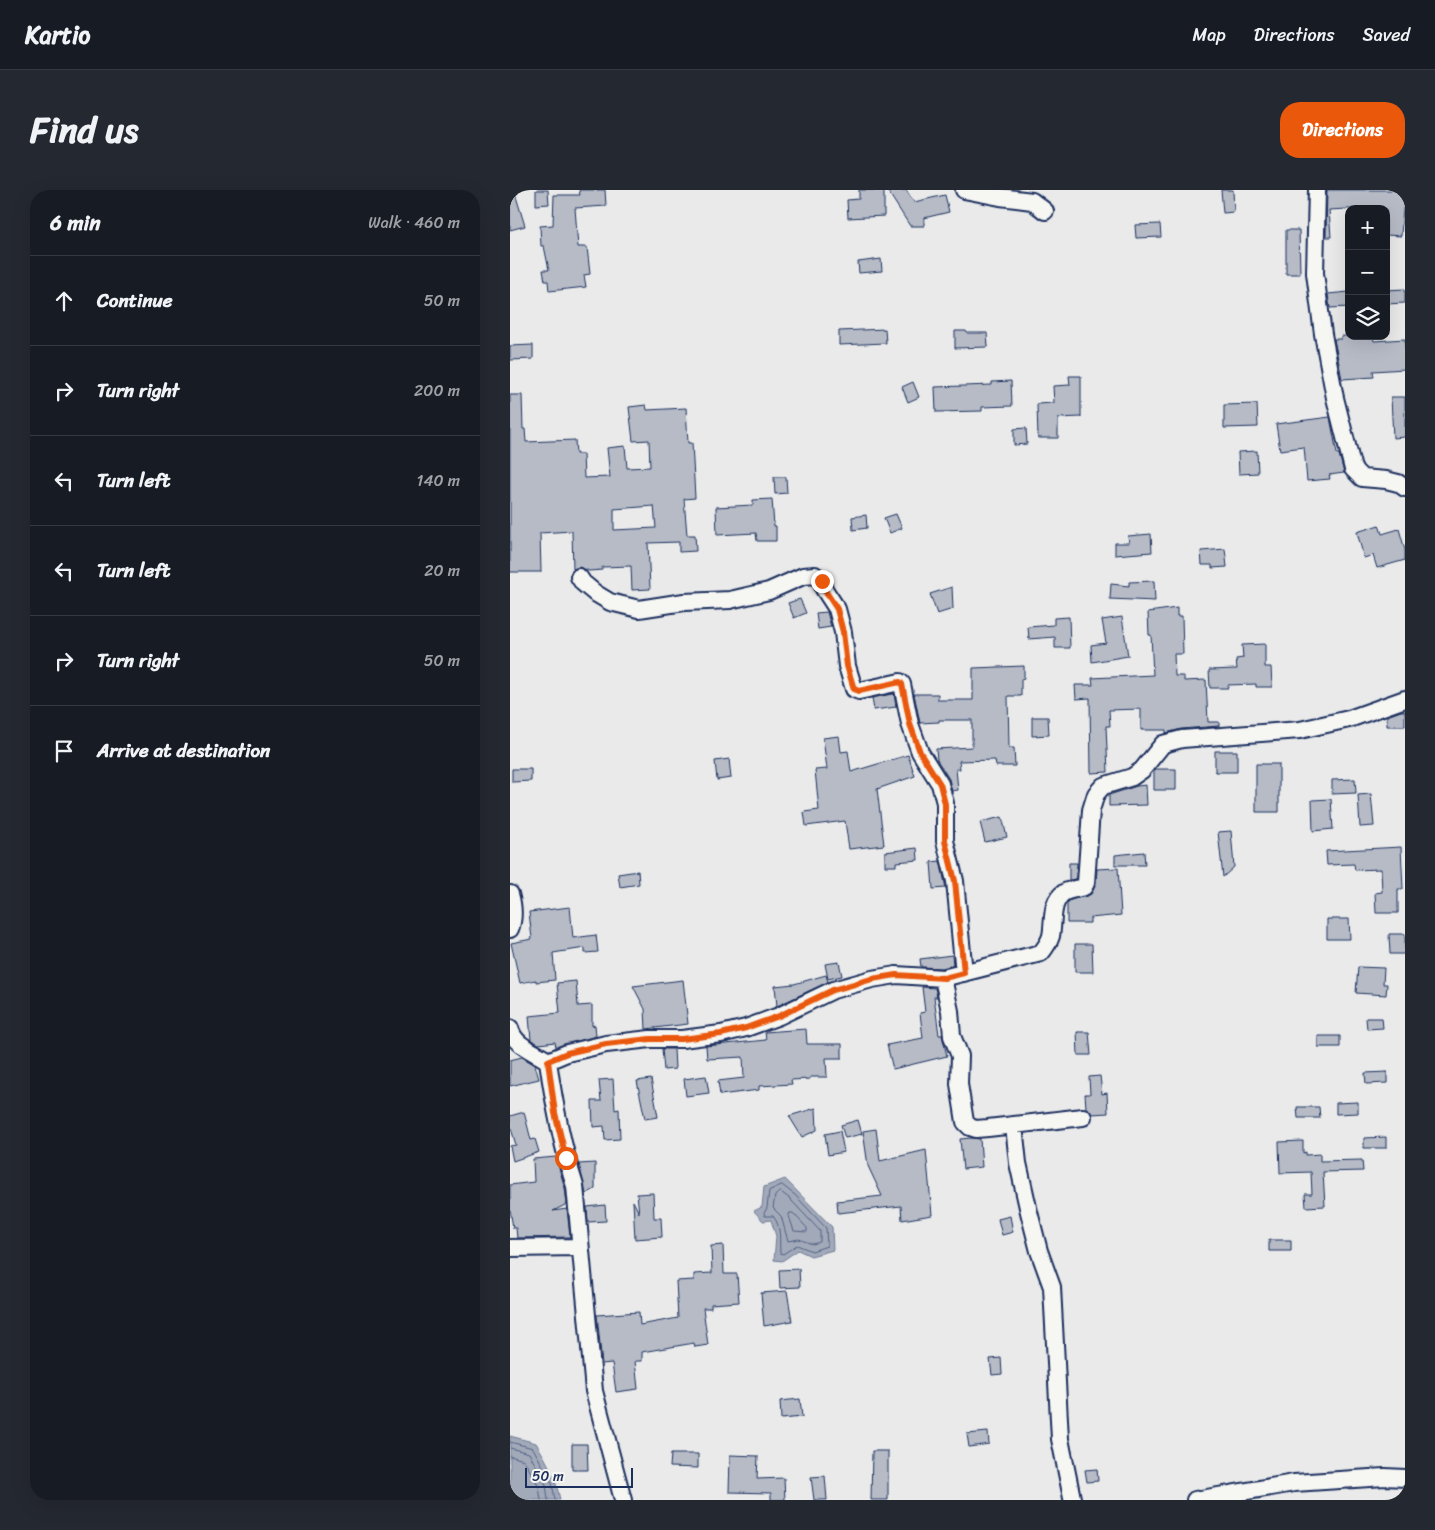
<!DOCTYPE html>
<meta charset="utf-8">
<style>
body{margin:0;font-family:Sriracha,sans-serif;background:#242831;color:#f1f3f6}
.controls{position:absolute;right:15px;top:15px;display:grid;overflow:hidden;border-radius:10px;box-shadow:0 5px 20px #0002}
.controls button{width:45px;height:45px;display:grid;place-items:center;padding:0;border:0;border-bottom:1px solid #363941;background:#171b24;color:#f1f3f6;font:25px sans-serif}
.scale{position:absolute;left:15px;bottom:12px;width:108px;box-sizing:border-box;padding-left:5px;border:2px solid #1b2f5e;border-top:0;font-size:14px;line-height:18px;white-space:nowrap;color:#1b2f5e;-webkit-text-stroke:4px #f6f6f2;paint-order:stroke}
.stop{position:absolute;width:15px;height:15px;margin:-11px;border:4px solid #ea580c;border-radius:50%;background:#fff}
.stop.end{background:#ea580c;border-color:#fff;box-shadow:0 1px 5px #0008}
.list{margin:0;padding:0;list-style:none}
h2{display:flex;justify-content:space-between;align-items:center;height:65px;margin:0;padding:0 20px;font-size:21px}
h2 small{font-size:16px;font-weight:400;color:#9ea1a6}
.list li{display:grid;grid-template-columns:32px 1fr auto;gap:15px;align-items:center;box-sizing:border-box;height:90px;padding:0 20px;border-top:1px solid #363941}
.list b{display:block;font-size:19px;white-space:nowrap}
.list em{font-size:16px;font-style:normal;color:#9ea1a6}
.icon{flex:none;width:28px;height:28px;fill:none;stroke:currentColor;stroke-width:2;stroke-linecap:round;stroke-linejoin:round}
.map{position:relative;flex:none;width:895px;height:1310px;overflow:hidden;border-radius:20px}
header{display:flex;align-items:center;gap:30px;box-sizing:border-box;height:70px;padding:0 25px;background:#171b24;border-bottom:1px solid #363941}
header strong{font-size:24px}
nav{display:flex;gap:28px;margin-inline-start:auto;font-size:18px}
.intro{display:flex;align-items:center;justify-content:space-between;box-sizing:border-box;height:120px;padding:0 30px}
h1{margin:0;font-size:35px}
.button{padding:12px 22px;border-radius:20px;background:#ea580c;color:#fff;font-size:18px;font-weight:700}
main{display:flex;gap:30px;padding:0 30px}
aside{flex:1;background:#171b24;border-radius:20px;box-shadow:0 5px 20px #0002}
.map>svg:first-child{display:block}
.water{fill:#a2aaba;stroke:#6c7995}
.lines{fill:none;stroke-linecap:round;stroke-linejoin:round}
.shore{stroke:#516083;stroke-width:1}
.building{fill:#b6bbc6;stroke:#1b2f5e;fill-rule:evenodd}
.minor-casing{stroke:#1b2f5e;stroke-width:20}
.minor{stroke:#f6f6f2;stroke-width:16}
.route{stroke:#ea580c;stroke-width:6}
</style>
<header>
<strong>Kartio</strong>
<nav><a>Map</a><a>Directions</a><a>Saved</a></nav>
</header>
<div class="intro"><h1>Find us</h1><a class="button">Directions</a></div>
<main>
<aside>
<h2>6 min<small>Walk · 460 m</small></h2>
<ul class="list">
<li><svg class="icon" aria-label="ahead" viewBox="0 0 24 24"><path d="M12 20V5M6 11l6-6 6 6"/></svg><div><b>Continue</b></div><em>50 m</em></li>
<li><svg class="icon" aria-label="right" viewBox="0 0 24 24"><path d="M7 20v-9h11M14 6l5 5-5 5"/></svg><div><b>Turn right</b></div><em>200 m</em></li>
<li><svg class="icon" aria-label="left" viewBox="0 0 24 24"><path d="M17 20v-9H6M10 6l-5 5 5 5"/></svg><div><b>Turn left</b></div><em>140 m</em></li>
<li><svg class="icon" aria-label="left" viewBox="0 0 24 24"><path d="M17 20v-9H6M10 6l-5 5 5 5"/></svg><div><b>Turn left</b></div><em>20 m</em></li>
<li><svg class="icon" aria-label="right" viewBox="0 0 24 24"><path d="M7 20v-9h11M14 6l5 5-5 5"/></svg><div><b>Turn right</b></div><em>50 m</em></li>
<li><svg class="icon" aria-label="arrive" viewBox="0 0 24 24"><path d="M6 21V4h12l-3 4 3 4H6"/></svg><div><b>Arrive at destination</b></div></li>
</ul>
</aside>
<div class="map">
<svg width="895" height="1310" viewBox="0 0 895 1310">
<rect width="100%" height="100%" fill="#e9eae9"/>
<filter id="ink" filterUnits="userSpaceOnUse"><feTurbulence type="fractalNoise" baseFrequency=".02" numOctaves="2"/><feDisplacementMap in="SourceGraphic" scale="10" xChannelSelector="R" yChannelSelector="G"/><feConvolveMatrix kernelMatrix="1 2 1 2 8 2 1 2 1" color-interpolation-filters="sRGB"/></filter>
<g filter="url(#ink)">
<path class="water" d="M 275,989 L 322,1037 L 323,1060 L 301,1066 L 288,1060 L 272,1071 L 264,1070 L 266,1046 L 261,1030 L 253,1031 L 244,1021 L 252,1017 L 254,997 Z
M 0,1246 L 26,1253 C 37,1271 46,1288 50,1310 L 0,1310 Z"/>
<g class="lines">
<path class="shore" d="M 272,995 L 285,1005 L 316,1038 L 317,1056 L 302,1061 L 287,1055 L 273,1064 L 270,1063 C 269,1050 272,1037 263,1026 L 255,1026 L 254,1023 L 257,1018 L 259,1001 Z
M 271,1002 L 280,1009 L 310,1041 L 310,1052 L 302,1054 L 289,1049 L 278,1051 L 271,1026 L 263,1018 L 265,1006 Z
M 280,1023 L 283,1023 L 297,1038 L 297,1042 L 284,1041 L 279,1026 Z
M 0,1252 L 23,1258 L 42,1293 L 45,1310
M 0,1258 L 19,1263 L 36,1295 L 38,1310
M 0,1266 L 14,1270 L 29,1297 L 31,1310"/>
</g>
<path class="building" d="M 0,0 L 4,0 L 15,36 L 0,40 Z
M 26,0 L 38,0 L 39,14 L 26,15 Z
M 69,0 L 95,0 L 96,16 L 65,18 L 68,57 L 77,57 L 80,84 L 74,85 L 76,97 L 39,101 L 38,91 L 35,91 L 33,80 L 39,80 L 34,56 L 31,56 L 30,36 L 43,35 L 44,5 L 70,5 Z
M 349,0 L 374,0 L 374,26 L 338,28 L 337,10 L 349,9 Z
M 377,0 L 396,0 L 404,12 L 435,5 L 439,22 L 414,28 L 414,36 L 400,36 Z
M 711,0 L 723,0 L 724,22 L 713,23 Z
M 817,0 L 895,0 L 895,18 L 893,18 L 891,46 L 876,45 L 876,19 L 837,19 L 819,20 L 821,47 L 816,47 Z
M 650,34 L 651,47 L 626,48 L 625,35 Z
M 776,40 L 789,40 L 790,84 L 776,84 Z
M 371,69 L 372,81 L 349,83 L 348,72 Z
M 895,99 L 895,113 L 876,114 L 876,100 Z
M 839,102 L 839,117 L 820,118 L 818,104 Z
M 375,139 L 376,153 L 329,155 L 329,141 Z
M 445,141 L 456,141 L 457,143 L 477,143 L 478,157 L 445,158 Z
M 831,146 L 863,147 L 864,151 L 895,149 L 895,179 L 863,181 L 864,187 L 832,189 L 824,149 L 831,149 Z
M 23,155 L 23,169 L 0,170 L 0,156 Z
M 559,186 L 571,186 L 571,227 L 548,228 L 548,248 L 528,248 L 527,214 L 544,213 L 543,196 L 560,195 Z
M 501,191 L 502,216 L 472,217 L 472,221 L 426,222 L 425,197 L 482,195 L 482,192 Z
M 403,192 L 409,207 L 398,212 L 392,197 Z
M 0,205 L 12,205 L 13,239 L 15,239 L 16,252 L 65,250 L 66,264 L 73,264 L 74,288 L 100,287 L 97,258 L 115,256 L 117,278 L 140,277 L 139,250 L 123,251 L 119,217 L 136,215 L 137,220 L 176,218 L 178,253 L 182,253 L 185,308 L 174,309 L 177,345 L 185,345 L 186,361 L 169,362 L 169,352 L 138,353 L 140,399 L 122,400 L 121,376 L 92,377 L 92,380 L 79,381 L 69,377 L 63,379 L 62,341 L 30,343 L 31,382 L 0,382 ZM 144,316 L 146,338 L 104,340 L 104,319 Z
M 881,207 L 895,207 L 895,247 L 883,248 Z
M 747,214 L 748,237 L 714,238 L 714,215 Z
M 820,227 L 827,264 L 829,264 L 834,283 L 819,285 L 820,289 L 797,291 L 794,257 L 770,260 L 766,234 Z
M 516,238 L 517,254 L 504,255 L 504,239 Z
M 747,261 L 748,283 L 729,284 L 728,262 Z
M 264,287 L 276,287 L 277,303 L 265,304 Z
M 262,309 L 264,336 L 266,336 L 266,351 L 247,351 L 246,343 L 207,345 L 206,317 L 243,315 L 243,310 Z
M 386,324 L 392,338 L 380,343 L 374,328 Z
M 356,325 L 357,338 L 343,340 L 342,327 Z
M 869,335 L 872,344 L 889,339 L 895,360 L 895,370 L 867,378 L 863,365 L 854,368 L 847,342 Z
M 641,344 L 642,362 L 605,365 L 605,353 L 619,353 L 618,346 Z
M 715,359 L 717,377 L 702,378 L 702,375 L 692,375 L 691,361 Z
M 644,391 L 645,411 L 600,409 L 601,394 L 619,396 L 619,392 Z
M 442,397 L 443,419 L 427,424 L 420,404 Z
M 290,409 L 296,423 L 284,428 L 278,413 Z
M 667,418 L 667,426 L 672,426 L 673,464 L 664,464 L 665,486 L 674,486 L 674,491 L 696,490 L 698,532 L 709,532 L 709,536 L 671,539 L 656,543 L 656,540 L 631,540 L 631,519 L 599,520 L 600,536 L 596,536 L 598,582 L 581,583 L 580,508 L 566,509 L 565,495 L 583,495 L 582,488 L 643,485 L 641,445 L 639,445 L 638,422 Z
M 317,422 L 321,437 L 308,439 L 306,423 Z
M 559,427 L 560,458 L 545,458 L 545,447 L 519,449 L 518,437 L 544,435 L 544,428 Z
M 612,427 L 618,466 L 582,472 L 581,455 L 596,453 L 592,430 Z
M 755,454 L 755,477 L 761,477 L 762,497 L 746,497 L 746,494 L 718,495 L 718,498 L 700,498 L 699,480 L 727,479 L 726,469 L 733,468 L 732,455 Z
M 514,476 L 514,488 L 511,489 L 511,506 L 498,506 L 499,558 L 504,558 L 505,576 L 486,576 L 485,570 L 449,571 L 450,579 L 446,579 L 448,600 L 442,601 L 439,589 L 427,570 L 426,559 L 462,557 L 462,530 L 429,530 L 429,532 L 410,533 L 404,504 L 428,504 L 428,510 L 463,510 L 463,478 Z
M 382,504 L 384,504 L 386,517 L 364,520 L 362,508 Z
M 891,521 L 895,521 L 895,536 L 877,536 L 877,526 Z
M 522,527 L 538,527 L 539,545 L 522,546 Z
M 329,546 L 331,562 L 338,561 L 341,582 L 398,565 L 405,586 L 367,599 L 374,655 L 339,659 L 335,631 L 296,636 L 294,622 L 309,620 L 305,580 L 317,579 L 313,548 Z
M 705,561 L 727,561 L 727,582 L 705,582 Z
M 219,569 L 221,588 L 207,590 L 205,571 Z
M 746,574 L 769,574 L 769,622 L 746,622 Z
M 2,579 L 21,579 L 21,591 L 2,592 Z
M 646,579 L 666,579 L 666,600 L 644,600 L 644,581 Z
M 845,589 L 846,603 L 822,604 L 822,590 Z
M 636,595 L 637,615 L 599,616 L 599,605 L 627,596 Z
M 861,604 L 864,636 L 850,637 L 848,605 Z
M 821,609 L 823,639 L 803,641 L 802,610 Z
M 492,627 L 497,647 L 475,652 L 470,632 Z
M 721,641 L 724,677 L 713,687 L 708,642 Z
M 891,657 L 893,699 L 888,699 L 888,723 L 866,723 L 865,703 L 872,702 L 871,679 L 845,680 L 844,674 L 817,675 L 816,661 Z
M 407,658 L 408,670 L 386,672 L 386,676 L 375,676 L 375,662 Z
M 634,662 L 635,675 L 605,675 L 605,665 Z
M 430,671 L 436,698 L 423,699 L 421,672 Z
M 559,673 L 567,673 L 566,689 L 559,690 Z
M 608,678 L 611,725 L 580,728 L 580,733 L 557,733 L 557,713 L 561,710 L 581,704 L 586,694 L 587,679 Z
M 128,681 L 129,694 L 110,697 L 108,684 Z
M 60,717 L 63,748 L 86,745 L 88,762 L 75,763 L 75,758 L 43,763 L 45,790 L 26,792 L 26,790 L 10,793 L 1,753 L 22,749 L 19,722 Z
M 817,729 L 839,729 L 840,749 L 817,749 Z
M 879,744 L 895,744 L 895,764 L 880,764 Z
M 565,754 L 582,754 L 583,782 L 565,782 Z
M 442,765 L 443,775 L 432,778 L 411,777 L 410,769 Z
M 329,772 L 332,786 L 318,789 L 315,774 Z
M 848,777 L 874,778 L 873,794 L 877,794 L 876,805 L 846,803 Z
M 316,785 L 318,792 L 267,816 L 265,796 L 284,794 Z
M 173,790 L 178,834 L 136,839 L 135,819 L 123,796 Z
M 66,791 L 68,816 L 82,815 L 82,836 L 85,835 L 86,846 L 46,857 L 45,852 L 29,854 L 21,850 L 19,826 L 50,823 L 47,793 Z
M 412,797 L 425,798 L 427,807 L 424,807 L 429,845 L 432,845 L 437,866 L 383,879 L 377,855 L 413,848 L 410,823 L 415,822 Z
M 856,828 L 872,828 L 873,838 L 857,839 Z
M 296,839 L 297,854 L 332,854 L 332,868 L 316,868 L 317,887 L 300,887 L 300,889 L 281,890 L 282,894 L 249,896 L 249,900 L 210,905 L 208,891 L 234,888 L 233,867 L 197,869 L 196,856 L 256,850 L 255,842 Z
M 567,842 L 579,842 L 581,865 L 568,865 Z
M 808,846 L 830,846 L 830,857 L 808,857 Z
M 152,859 L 164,859 L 165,879 L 154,880 Z
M 12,867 L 25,875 L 29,889 L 0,896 L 0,870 Z
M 877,882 L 877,893 L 856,894 L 855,883 Z
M 196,886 L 199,903 L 176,906 L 174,889 Z
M 590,886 L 592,904 L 597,903 L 598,923 L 582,924 L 576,918 L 575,904 L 580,904 L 579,887 Z
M 103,889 L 105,920 L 109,919 L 110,949 L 95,950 L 94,936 L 83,937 L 82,911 L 91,911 L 89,890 Z
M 141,889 L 148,927 L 135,929 L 127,891 Z
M 848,912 L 848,923 L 826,924 L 826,913 Z
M 787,917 L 809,917 L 810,928 L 788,928 Z
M 306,918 L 307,940 L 292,947 L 279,926 Z
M 14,922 L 21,950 L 25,949 L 29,962 L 3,971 L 0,956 L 6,955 L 0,935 L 0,926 Z
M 348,930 L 352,944 L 335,948 L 331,935 Z
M 366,939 L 370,971 L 416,960 L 422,1025 L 392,1030 L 391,1016 L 328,1023 L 327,1011 L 372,1006 L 358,976 L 353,941 Z
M 330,941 L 334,962 L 318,965 L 315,944 Z
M 876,947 L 876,958 L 854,958 L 854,948 Z
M 461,948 L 470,949 L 472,977 L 453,979 L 450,949 Z
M 793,951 L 793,963 L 796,962 L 796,965 L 810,964 L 810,971 L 852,970 L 853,981 L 813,982 L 815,1016 L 796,1017 L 795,1004 L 802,1004 L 801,982 L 770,983 L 769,952 Z
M 46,967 L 47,975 L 48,975 L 55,998 L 57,1014 L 43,1021 L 57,1019 L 60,1047 L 7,1048 L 6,1038 L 3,1038 L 0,1019 L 0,995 L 24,992 L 23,969 Z
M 85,973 L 85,999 L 76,1004 L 69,974 Z
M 143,1003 L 144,1028 L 151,1028 L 152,1047 L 125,1049 L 123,1011 L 129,1023 L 127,1004 Z
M 95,1015 L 96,1031 L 78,1032 L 77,1017 Z
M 500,1026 L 503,1042 L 492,1045 L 488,1029 Z
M 759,1050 L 781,1050 L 781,1061 L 759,1061 Z
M 213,1055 L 214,1084 L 227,1084 L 229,1112 L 201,1114 L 201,1118 L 193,1118 L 198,1155 L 185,1157 L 184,1153 L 132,1162 L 132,1171 L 125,1171 L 128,1199 L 106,1202 L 102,1173 L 92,1174 L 87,1125 L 129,1122 L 130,1135 L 168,1128 L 166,1091 L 184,1090 L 184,1084 L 202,1083 L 201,1056 Z
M 289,1079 L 290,1097 L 270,1098 L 269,1080 Z
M 277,1101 L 282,1131 L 254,1136 L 251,1103 Z
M 491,1168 L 492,1184 L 482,1185 L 480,1169 Z
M 290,1209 L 292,1227 L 271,1229 L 270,1211 Z
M 478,1242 L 479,1254 L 459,1257 L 457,1244 Z
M 62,1254 L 77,1254 L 78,1280 L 62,1280 Z
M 362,1261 L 378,1261 L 378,1310 L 361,1310 Z
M 161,1264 L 188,1264 L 188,1278 L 160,1277 Z
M 220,1265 L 248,1266 L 247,1289 L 274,1288 L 275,1310 L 261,1310 L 261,1303 L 219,1302 Z
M 587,1279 L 588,1291 L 577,1292 L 575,1280 Z
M 315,1286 L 317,1310 L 304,1310 L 301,1287 Z"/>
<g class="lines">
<defs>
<path id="minor" d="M 454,0 L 490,7 L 522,11 L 535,21
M 807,0 L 805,83 L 813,144 L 825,208 L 843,279 L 852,288 L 876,290 L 888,293 L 895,298
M 69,387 L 73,393 L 85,403 L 100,412 L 129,419 L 174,412 L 220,410 L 259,401 L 293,386 L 305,385 L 312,391 L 314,399 L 327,419 L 333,442 L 337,476 L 344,499 L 349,501 L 390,492 L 392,494 L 400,534 L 410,562 L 430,594 L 435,613 L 435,651 L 445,691 L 454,783
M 0,704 C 3,715 4,729 0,739
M 433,788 L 440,821 L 442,846 L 450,866 L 449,894 L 455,932 L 460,937 L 466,939 L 478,938 L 573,927
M 0,838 C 4,856 24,861 38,871
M 504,936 L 508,973 L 519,1022 L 529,1061 L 542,1097 L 550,1249 L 562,1308
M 0,1058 L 70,1057
M 113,1310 L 84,1201 L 65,996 C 52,955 44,914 38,871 L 57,863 L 96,854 L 140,849 L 172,849 L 211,844 L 236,838 L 269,826 L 323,800 L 362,789 L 386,785 L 433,788 L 531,763 C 535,758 539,753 541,746 C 544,732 540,711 555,702 C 561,699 568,699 574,697 L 576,693 L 581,620 L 586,604 L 593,596 L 622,587 L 632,580 L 653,554 L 672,549 L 790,540 L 839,529 L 895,509
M 685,1310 L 784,1293 L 875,1287 L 895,1288"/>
</defs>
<use href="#minor" class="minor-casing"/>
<use href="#minor" class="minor"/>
</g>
</g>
<g class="lines" filter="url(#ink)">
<path class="route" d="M 56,968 L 45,923 L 38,871 L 57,863 L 96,854 L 140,849 L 172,849 L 211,844 L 236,838 L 269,826 L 323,800 L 362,789 L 386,785 L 434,788 L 454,783 L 445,691 L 435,651 L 435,614 L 430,594 L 410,562 L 400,534 L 392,494 L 390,492 L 349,501 L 344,499 L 337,476 L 333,442 L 327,419 L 314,399 L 312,391"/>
</g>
</svg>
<div class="controls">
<button>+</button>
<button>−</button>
<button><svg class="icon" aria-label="layers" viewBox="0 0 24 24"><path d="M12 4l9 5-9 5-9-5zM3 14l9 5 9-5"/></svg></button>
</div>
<div class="scale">50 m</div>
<div class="stop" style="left:56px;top:968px"></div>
<div class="stop end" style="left:312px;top:391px"></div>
</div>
</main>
